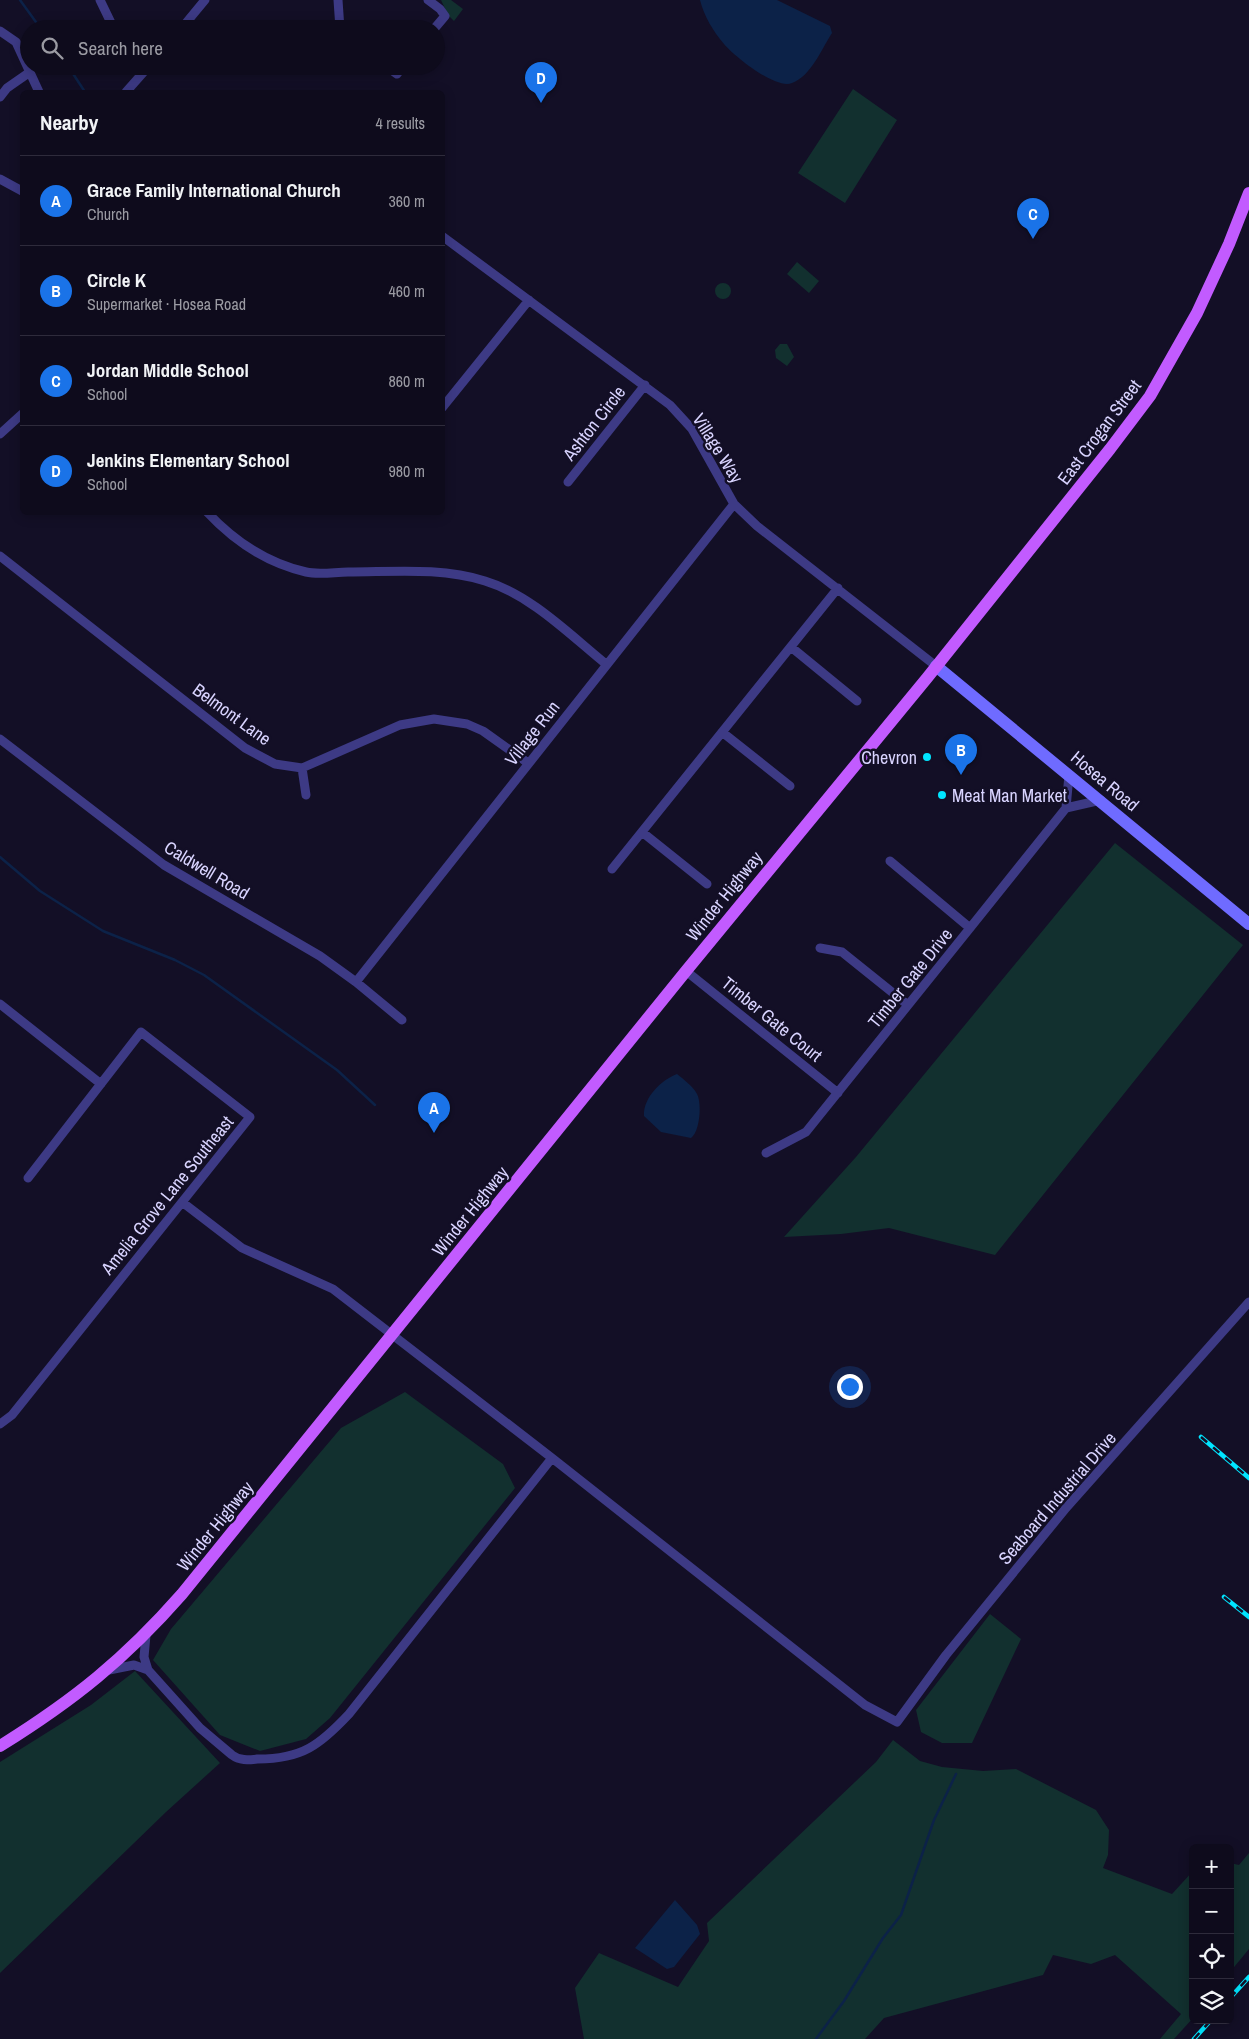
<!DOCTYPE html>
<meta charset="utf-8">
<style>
body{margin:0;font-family:"Archivo Narrow",sans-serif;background:#171425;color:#f1f3f6}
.controls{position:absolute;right:15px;bottom:15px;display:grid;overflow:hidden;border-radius:8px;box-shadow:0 2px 12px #0003}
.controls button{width:45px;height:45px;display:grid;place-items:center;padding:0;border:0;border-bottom:1px solid #2e2b3b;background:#0e0b1c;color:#f1f3f6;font:25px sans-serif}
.you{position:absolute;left:849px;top:1386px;width:18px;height:18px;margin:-12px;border:4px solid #fff;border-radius:50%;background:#1a73e8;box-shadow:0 0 0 8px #1a73e833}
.badge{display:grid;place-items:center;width:32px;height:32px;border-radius:50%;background:#1a73e8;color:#fff;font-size:16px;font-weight:700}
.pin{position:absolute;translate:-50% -41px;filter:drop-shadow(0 1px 2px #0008)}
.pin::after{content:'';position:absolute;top:26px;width:18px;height:15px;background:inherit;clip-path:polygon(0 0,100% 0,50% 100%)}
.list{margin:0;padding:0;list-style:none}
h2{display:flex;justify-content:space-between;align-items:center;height:65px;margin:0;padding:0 20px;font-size:21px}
h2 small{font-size:16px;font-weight:400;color:#9b9ba3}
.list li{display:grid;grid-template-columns:32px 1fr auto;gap:15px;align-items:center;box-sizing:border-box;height:90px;padding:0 20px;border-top:1px solid #2e2b3b}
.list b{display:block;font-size:19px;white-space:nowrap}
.list p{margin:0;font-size:16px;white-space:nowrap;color:#9b9ba3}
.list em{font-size:16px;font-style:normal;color:#9b9ba3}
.icon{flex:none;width:28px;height:28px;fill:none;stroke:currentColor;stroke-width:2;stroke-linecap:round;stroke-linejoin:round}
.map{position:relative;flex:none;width:1249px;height:2039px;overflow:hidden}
.search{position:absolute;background:#0e0b1c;box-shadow:0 2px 12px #0003;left:20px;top:20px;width:425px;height:55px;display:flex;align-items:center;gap:12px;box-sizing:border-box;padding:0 18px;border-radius:28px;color:#9b9ba3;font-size:19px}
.panel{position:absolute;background:#0e0b1c;box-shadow:0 2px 12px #0003;left:20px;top:90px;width:425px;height:425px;border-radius:8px}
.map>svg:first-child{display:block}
.green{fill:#12302f}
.water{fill:#0c2248}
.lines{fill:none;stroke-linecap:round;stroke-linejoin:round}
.stream{stroke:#0c2248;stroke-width:2.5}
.street{stroke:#3d3a85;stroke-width:9}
.secondary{stroke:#6f6bff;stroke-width:12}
.primary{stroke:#c25bff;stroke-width:12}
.rail-casing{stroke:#00e5ff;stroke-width:4.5}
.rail{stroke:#130f26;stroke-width:2.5;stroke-dasharray:8;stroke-linecap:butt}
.poi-dot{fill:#00e5ff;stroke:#130f26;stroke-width:2}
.labels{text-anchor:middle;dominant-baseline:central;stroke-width:5;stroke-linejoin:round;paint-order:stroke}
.street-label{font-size:18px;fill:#d9d4ff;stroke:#130f26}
.poi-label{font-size:18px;fill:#d9d4ff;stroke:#130f26;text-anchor:end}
</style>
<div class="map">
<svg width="1249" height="2039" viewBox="0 0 1249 2039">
<rect width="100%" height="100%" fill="#130f26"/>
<path class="green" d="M 441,0 L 451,0 L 463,9 L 454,21 L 448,15 Z
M 853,89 L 897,120 L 845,203 L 798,173 Z
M 797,262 L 819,281 L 809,293 L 787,274 Z
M715 291a8 8 0 1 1 16 0a8 8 0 1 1-16 0Z
M 780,344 L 787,344 L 794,357 L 787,366 L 776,358 L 775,350 Z
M 1115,843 L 1243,945 L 995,1255 L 889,1228 L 841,1234 L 784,1237 L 856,1157 Z
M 405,1392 L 503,1464 L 515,1488 L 330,1718 L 306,1739 L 260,1751 L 220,1735 L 153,1660 L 171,1629 L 341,1428 Z
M 990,1614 L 1021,1639 L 972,1743 L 942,1743 L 921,1732 L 916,1710 Z
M 135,1671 L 220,1763 L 166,1812 L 0,1973 L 0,1762 L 91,1705 Z
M 893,1740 L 920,1761 L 942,1767 L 983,1771 L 1016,1769 L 1096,1810 L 1109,1830 L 1108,1855 L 1103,1868 L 1172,1894 L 1193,1871 L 1193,2018 L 1174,2039 L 1160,2039 L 1181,2014 L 1115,1955 L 1091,1964 L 1053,1955 L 1043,1975 L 884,2018 L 865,2039 L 584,2039 L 575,1988 L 599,1953 L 678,1987 L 709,1941 L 707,1923 L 876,1762 Z
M 1249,1853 L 1249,1949 L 1230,1972 L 1230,1863 L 1239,1865 Z"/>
<path class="water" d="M 700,0 L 777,0 L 830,26 L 832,33 C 821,50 811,76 792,83 C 776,90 734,56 724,44 C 713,31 704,16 700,0 Z
M 677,1074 C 683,1079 693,1086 697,1094 C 702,1103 700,1132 691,1138 L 661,1132 L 644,1116 C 643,1098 661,1080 677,1074 Z
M 675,1900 L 697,1925 L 700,1934 L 674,1967 L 667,1969 L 635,1948 Z"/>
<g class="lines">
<path class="stream" d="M 20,0 L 41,29
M 68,66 L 85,92
M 0,857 L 40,891 L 103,931 L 175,960 L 204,975 L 337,1070 L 375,1105
M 816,2039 L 844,2001 L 883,1938 L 901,1915 L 934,1820 L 956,1774"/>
<path class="street" d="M 100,0 L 114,29
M 338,0 L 340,29
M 428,0 L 440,9 L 445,16 L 434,29
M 181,29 L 205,0
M 0,31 L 16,42 L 39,92
M 386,66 L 397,74 L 403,66
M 126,92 L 149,66
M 0,97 L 7,88 L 30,72
M 0,179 L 22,191
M 442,236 L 670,405 L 692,429 L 734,504 L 757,526 L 936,666
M 442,408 L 529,300
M 0,434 L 22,414
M 568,482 L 645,385
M 207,512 C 235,542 267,563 306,572 C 319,575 335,572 348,572 C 393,572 441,567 485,581 C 531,595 569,634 606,664
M 0,556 L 245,748 L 275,764 L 302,768 L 400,725 L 434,719 L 467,724 L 483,731 L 528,763
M 791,647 L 857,701
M 722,732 L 790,786
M 0,739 L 164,865 L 320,956 L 356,982 L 402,1020
M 302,768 L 306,795
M 1066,808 L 1101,800
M 642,832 L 707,884
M 890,861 L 970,928
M 612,869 L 838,588
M 820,948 L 842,952 L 908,1005
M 686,971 L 838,1093
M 356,982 L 734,504
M 0,1004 L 101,1084
M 766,1153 L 806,1132 L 970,928 L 1066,808 L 1069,775
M 182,1202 L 242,1248 L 333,1289 L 552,1458 L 865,1705 L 897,1722 L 946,1655 L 1066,1508 L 1249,1302
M 0,1424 L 12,1415 L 250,1117 L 141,1032 L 28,1178
M 146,1635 L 144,1657 L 148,1670 L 200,1728 L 232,1755 C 240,1761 248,1760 258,1759 C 302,1759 320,1745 349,1714 L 552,1458
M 109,1670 L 134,1665 L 148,1670"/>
<path class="secondary" d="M 936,666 L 1249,924"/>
<path class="primary" d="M 0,1746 C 74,1700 125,1659 182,1594 L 686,971 L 927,678 L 1110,449 L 1150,396 L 1197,313 L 1229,244 L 1249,193"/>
<defs>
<path id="rail" d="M 1201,1437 L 1249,1478
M 1224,1597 L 1249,1617
M 1230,1998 L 1249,1977
M 1194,2039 L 1211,2020"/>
</defs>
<use href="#rail" class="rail-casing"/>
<use href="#rail" class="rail"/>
</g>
<g class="poi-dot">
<circle cx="927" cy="757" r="5"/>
<circle cx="942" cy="795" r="5"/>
</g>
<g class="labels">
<g class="street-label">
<text transform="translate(594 423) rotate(-52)">Ashton Circle</text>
<text transform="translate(1099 432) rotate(-53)">East Crogan Street</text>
<text transform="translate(718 448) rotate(58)">Village Way</text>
<text transform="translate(232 714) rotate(36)">Belmont Lane</text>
<text transform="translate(532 733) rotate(-52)">Village Run</text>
<text transform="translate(1105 781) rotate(40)">Hosea Road</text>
<text transform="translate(207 870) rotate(31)">Caldwell Road</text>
<text transform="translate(724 896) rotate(-51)">Winder Highway</text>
<text transform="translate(910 978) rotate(-51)">Timber Gate Drive</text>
<text transform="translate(772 1019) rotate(39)">Timber Gate Court</text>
<text transform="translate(167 1195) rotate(-51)">Amelia Grove Lane Southeast</text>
<text transform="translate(470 1211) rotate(-51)">Winder Highway</text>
<text transform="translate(1057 1498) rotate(-49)">Seaboard Industrial Drive</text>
<text transform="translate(215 1526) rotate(-51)">Winder Highway</text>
</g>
<g class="poi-label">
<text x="917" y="757">Chevron</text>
<text x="952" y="795" text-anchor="start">Meat Man Market</text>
</g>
</g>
</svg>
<div class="controls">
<button>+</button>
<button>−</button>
<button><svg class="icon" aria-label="locate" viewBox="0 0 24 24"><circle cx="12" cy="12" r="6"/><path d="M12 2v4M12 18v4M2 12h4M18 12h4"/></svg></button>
<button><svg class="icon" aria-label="layers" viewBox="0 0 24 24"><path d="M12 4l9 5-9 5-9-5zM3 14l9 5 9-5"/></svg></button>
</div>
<div class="you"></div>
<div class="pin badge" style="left:434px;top:1133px">A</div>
<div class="pin badge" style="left:961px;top:775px">B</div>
<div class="pin badge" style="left:1033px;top:239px">C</div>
<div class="pin badge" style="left:541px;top:103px">D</div>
<div class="search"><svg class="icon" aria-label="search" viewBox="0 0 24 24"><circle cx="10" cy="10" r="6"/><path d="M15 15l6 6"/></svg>Search here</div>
<section class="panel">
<h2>Nearby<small>4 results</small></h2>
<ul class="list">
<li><span class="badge">A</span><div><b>Grace Family International Church</b><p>Church</p></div><em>360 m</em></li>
<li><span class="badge">B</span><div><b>Circle K</b><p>Supermarket · Hosea Road</p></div><em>460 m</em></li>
<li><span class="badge">C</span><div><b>Jordan Middle School</b><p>School</p></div><em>860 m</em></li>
<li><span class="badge">D</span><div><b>Jenkins Elementary School</b><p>School</p></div><em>980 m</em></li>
</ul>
</section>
</div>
